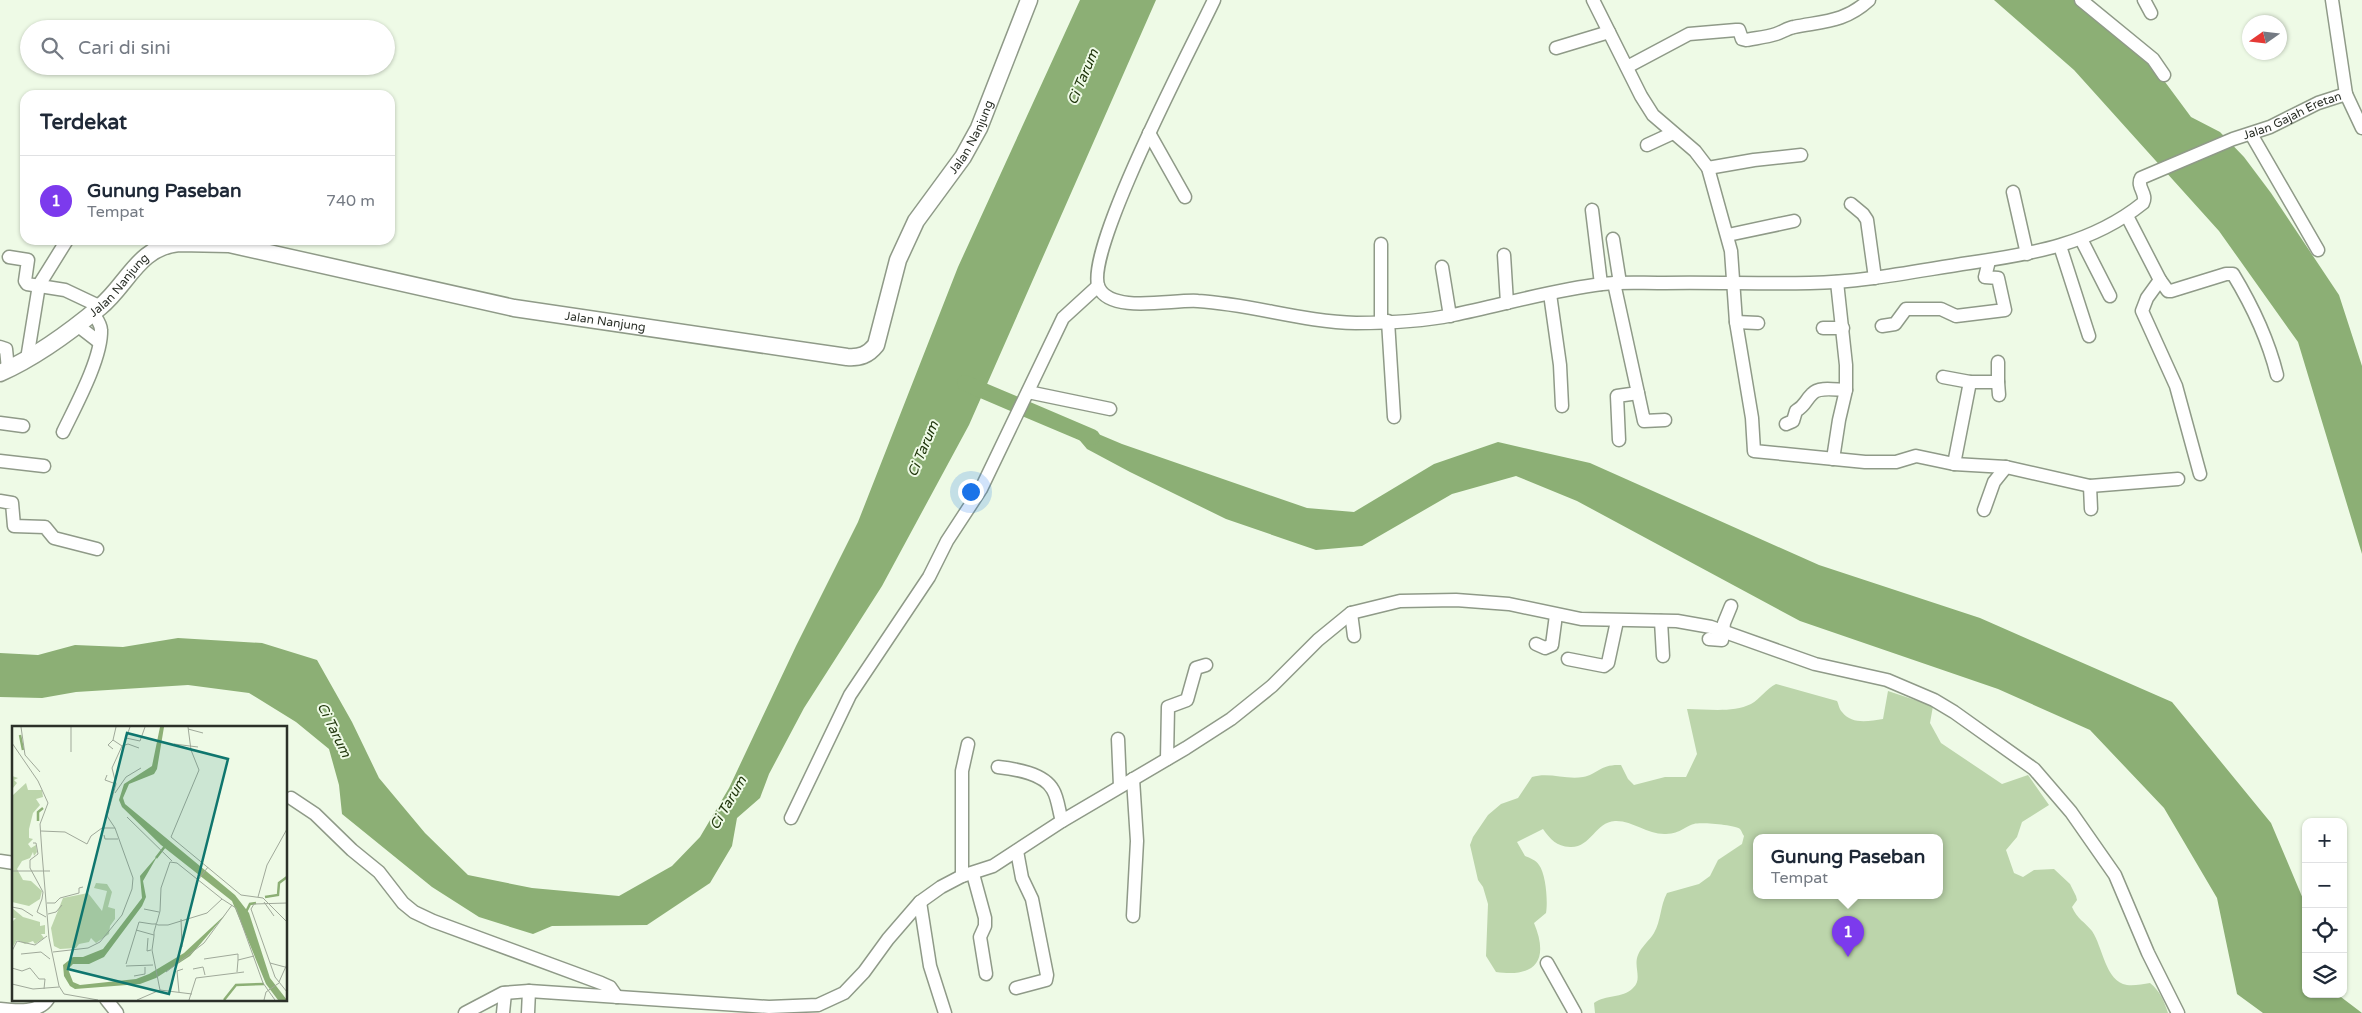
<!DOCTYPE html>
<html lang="id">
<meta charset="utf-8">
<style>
body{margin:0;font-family:"Varela Round",sans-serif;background:#f2f2f3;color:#1f2937}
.controls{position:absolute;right:15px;bottom:15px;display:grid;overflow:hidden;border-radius:10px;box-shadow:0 1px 4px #0004}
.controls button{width:45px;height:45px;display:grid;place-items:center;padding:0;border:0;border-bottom:1px solid #e0e1e3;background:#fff;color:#1f2937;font:25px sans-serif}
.compass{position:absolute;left:2242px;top:15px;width:45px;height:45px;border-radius:50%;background:#fff;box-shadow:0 1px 4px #0004;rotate:256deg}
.you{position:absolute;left:970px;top:491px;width:18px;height:18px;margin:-12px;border:4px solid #fff;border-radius:50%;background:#1a73e8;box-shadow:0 0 0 8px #1a73e833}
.badge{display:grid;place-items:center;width:32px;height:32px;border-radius:50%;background:#7c3aed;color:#fff;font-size:16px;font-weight:700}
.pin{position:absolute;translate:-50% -41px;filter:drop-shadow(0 1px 2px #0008)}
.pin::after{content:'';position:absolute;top:26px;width:18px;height:15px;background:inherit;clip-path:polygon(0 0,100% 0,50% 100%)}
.popup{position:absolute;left:1753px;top:834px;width:190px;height:65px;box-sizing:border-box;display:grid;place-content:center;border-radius:10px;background:#fff;filter:drop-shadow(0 1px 4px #0005);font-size:16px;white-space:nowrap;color:#747a83}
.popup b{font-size:19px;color:#1f2937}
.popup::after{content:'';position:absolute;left:50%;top:100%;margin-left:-10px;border:10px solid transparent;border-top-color:#fff}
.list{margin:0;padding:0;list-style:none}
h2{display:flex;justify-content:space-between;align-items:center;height:65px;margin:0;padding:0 20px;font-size:21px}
h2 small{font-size:16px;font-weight:400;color:#747a83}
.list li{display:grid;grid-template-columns:32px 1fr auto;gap:15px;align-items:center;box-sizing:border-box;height:90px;padding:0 20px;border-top:1px solid #e0e1e3}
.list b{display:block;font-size:19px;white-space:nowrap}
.list p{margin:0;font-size:16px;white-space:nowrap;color:#747a83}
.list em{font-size:16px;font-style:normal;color:#747a83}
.icon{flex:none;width:28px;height:28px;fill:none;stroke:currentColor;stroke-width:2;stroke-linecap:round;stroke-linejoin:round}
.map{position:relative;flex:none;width:2362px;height:1013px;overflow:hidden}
.search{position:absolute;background:#fff;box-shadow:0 1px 4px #0004;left:20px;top:20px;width:375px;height:55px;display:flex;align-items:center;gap:12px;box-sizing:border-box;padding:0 18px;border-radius:28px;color:#747a83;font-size:19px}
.panel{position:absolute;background:#fff;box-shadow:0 1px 4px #0004;left:20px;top:90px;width:375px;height:155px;border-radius:15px}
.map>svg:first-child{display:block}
.green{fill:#bcd5ab;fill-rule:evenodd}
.water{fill:#8caf75}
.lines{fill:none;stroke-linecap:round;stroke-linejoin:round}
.river{stroke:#8caf75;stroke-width:16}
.minor-casing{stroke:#8f9a88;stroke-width:15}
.major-casing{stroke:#8f9a88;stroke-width:19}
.minor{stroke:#fff;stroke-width:12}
.major{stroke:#fff;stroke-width:16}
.labels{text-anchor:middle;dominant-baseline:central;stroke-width:4;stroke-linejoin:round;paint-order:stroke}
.street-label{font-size:12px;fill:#2b3028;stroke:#eefae6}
.water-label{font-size:14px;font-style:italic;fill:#20360c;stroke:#eefae6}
.inset-river{fill:none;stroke:#8caf75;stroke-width:2.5}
.inset-road{fill:none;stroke:#a0a99a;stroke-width:1}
.view{fill:#0f766e;fill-opacity:0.15;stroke:#0f766e;stroke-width:2.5}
.inset-edge{fill:none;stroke:#2b3028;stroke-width:2.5}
</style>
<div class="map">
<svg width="2362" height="1013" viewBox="0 0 2362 1013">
<rect width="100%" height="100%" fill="#eefae6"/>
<path class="green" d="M 1776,684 L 1837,701 C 1839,705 1839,709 1842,712 C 1852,725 1869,721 1883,719 L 1888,691 L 1933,706 L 1930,723 L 1941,743 L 2002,784 L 2028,775 L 2049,805 L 2022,822 L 2017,837 L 2006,850 L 2014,873 L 2023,877 L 2034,870 L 2054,869 L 2070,884 L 2076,896 L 2077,900 L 2072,907 C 2077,919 2085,922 2092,931 C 2103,947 2105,981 2127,985 C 2134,986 2143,984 2150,983 C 2160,991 2164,1001 2168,1013 L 1595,1013 L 1594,1003 C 1606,994 1622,999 1633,988 C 1643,979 1633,967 1638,955 C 1641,947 1649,941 1654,933 C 1661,921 1660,906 1667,893 L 1699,884 L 1710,876 L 1718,860 L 1742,844 L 1744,836 C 1742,834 1742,831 1740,829 C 1735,825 1701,822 1694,824 C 1683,827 1682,833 1666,834 C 1648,835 1632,820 1615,821 C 1595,822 1591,848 1570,847 C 1556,846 1551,840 1543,829 L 1517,842 L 1525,856 C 1530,858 1536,860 1539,865 C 1546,874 1548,902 1546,913 L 1534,923 C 1549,959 1537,978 1496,972 L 1486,956 L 1488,904 L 1483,887 L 1478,880 L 1470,845 L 1473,837 L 1488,815 L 1501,804 L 1518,798 L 1532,777 C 1549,772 1566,780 1583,777 C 1598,774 1600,764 1621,765 L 1628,779 L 1634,785 L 1665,777 L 1686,777 L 1697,754 L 1687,709 C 1707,709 1733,713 1751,704 C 1760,699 1766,689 1776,684 ZM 1757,838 L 1939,838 L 1939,896 L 1757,896 Z"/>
<path class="water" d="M 1080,0 L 1156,0 L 969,425 L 882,586 L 804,708 L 769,774 L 760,798 L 737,818 L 732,846 L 710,883 L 647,925 L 552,926 L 533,934 L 479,917 L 432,887 L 342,814 L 339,785 L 329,749 L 296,722 L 249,693 L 188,685 L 76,692 L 42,698 L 0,697 L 0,653 L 38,655 L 75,645 L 123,647 L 178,638 L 262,643 L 317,660 L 352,722 L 379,778 L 425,833 L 468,875 L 532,888 L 619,896 L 672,866 L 700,837 L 729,788 L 796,646 L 858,522 L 958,267 Z
M 1994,0 L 2075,0 L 2151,63 L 2191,117 L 2220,132 L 2244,157 L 2271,193 L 2339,295 L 2362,366 L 2362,554 L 2298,342 L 2219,231 L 2074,70 Z
M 1077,425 L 1122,444 L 1307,508 L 1354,512 L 1434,464 L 1498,442 L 1590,463 L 1819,565 L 1980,618 L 2172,702 L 2271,823 L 2306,906 L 2306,994 L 2337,994 L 2362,1013 L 2263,1013 L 2237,994 L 2217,898 L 2164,808 L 2090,730 L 1998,689 L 1800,621 L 1577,501 L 1516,476 L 1452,494 L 1362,546 L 1316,550 L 1226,519 L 1130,472 L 1087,449 L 1071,430 Z"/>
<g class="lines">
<path class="river" d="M 965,383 L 1092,437"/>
<defs>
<g id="minor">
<path id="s1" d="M 1214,0 C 1194,43 1082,254 1099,288 C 1112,314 1173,299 1198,301 C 1251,304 1303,322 1356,323 C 1386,323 1424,321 1453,315 C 1502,305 1552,290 1602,284 C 1621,282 1639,283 1658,283 C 1709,282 1760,284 1810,283 C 1864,282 1916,271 1969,263 C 2032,254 2092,244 2143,203 C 2148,194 2136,187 2141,178 L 2233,139 L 2270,127 L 2318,103 L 2346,94 L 2362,128"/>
<path d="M 1593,0 L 1641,96 L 1653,115 L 1695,151 L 1708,168 L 1731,251 L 1736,322 L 1752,418 L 1754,451 L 1865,462 L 1896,462 L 1916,456 L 1954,464 L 2006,467 L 2090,486 L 2178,479"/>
<path d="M 2081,0 L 2153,59 L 2164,75"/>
<path d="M 2144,0 L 2151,13"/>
<path d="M 2332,0 L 2346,94"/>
<path d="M 1556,48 L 1609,32"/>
<path d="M 1627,67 L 1689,34 L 1736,30 L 1739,30 L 1742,39 L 1746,40 C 1756,38 1767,37 1776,34 C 1782,32 1788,28 1794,27 C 1824,21 1845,22 1869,0"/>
<path d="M 1149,133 L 1185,197"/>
<path d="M 2251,134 L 2318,250"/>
<path d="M 1647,145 L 1673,133"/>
<path d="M 1708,168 L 1754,160 L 1801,155"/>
<path d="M 2013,192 L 2027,254"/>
<path d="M 1851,204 L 1863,214 L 1867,220 L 1875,278"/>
<path d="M 1592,210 L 1601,284"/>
<path d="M 2127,216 L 2160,280 L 2147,298 L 2142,311 L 2176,386 L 2200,474"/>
<path d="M 1728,235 L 1794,221"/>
<path d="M 1613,239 L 1620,283"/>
<path d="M 2081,239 L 2110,296"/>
<path d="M 2060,246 L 2089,336"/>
<path d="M 1504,255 L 1507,303"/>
<path d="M 9,257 L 28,260 L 25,281 L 27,284 L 65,290 L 101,307"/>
<path d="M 1442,267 L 1450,316"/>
<path d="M 2160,280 L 2168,291 L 2171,291 L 2226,274 L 2233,274 C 2253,307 2268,339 2277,375"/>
<path d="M 1614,283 L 1638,393 L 1617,396 L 1619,440"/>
<path d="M 1550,294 L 1560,365 L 1562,406"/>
<path d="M 1388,321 L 1394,417"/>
<path d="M 1381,322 L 1381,244"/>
<path d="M 1736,322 L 1758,323"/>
<path d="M 77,325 L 99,342"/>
<path d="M 1882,326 L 1895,324 L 1906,309 L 1941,309 L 1956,316 L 2005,310 L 1998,278 L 1985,277 L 1989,261"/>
<path d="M 1823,328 L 1843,328"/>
<path d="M 0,347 L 6,349 L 8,369"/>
<path d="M 27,359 L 39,285 L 67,240"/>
<path d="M 1943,377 L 1970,382"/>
<path d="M 1998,382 L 1998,362"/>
<path d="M 1028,392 L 1110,409"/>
<path d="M 1638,393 L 1644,421 L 1665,420"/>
<path d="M 0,423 L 23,426"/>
<path d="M 1786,424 L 1793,421 L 1796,411 C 1806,405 1804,402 1812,394 C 1819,386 1836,390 1846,390"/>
<path d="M 63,432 C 75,407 102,358 101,330 C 101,324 96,318 93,313"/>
<path d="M 1833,459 L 1839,420 L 1846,390 L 1846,365 L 1837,282"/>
<path d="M 0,461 L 44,466"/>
<path d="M 1954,464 L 1970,382 L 1998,382 L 1999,395"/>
<path d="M 2090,486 L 2091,509"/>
<path d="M 0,501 L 12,503 L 14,526 L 45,527 L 54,538 L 97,549"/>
<path d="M 1984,510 L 1994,482 L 2006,467"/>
<path d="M 1351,613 L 1354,636"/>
<path d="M 1661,621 L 1663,656"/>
<path d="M 1709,639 L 1722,640 L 1724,623 L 1731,606"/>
<path d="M 1536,644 L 1545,648 L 1552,645 L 1556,615"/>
<path d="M 1568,659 L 1604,666 L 1608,663 L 1617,621"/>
<path d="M 1118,739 L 1120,786"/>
<path d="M 1167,759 L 1168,707 L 1187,700 L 1196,668 L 1206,665"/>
<path d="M 998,767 C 1015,769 1044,773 1053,790 C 1058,798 1059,812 1062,821"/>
<path d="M 1133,779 L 1137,841 L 1133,916"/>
<path d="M 291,798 L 315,814 L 352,850 L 379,872 L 403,903 L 414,912 L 433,921 L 601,983 L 610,987 L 617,997"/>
<path d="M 791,818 L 850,695 L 929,577 L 947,541 L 981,489 L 1063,318 L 1098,286"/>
<path d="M 0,861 L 14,863"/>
<path d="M 973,874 L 985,918 L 985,926 L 980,937 L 986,974"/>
<path d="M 962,876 L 962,771 L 968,744"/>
<path d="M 920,902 L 930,966 L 945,1013"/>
<path d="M 1547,963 L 1575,1013"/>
<path d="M 1016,988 L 1046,980 L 1047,975 L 1032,899 L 1022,878 L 1017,851"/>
<path d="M 106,999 L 117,1013"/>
<path d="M 0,1009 C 17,1011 39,1013 48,999"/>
<path d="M 465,1013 L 503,993 L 529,991 L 769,1007 L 818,1005 L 844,993 L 864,972 L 888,939 L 920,902 L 941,887 L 962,876 L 993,866 L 1062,821 L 1186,748 L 1231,719 L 1272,686 L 1318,640 L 1351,613 L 1400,601 L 1456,600 L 1509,604 L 1581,619 L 1677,621 L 1711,627 L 1815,664 L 1887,680 L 1934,700 L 1954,712 L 2034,769 L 2071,812 L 2115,875 L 2148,953 L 2178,1013"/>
<path d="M 503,1013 L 505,993"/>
<path d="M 528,1013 L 529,991"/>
</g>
<g id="major">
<path id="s2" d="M 0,373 C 36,357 70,332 100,307 C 128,284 138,247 179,243 L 229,244 L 514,308 L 847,357 C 860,358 868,355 876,345 L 898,260 L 916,221 L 963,157 L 979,128 L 1029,0"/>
</g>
</defs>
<use href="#minor" class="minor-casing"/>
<use href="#major" class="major-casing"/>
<use href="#minor" class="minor"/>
<use href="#major" class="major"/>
</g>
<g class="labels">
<g class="street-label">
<text stroke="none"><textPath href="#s1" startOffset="1571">Jalan Gajah Eretan</textPath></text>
<text stroke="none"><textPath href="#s2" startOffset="1168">Jalan Nanjung</textPath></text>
<text stroke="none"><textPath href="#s2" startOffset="149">Jalan Nanjung</textPath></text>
<text stroke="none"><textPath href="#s2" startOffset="659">Jalan Nanjung</textPath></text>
</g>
<g class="water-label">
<text transform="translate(1083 77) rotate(-67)">Ci Tarum</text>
<text transform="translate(923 449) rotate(-67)">Ci Tarum</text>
<text transform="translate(334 730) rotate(64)">Ci Tarum</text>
<text transform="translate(728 803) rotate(-60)">Ci Tarum</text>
</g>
</g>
<g transform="translate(12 726)">
<rect width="275" height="275" fill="#eefae6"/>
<path d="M 0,50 L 6,52 L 2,54 L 5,57 L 1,62 L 1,69 L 14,57 L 16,64 L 30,64 L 31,71 L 24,73 L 28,79 L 21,87 L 17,103 L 17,112 L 21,113 L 16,118 L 19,122 L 24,119 L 25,126 L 22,130 L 21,126 L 18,132 L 10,135 L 5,143 L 11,154 L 19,155 L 30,165 L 28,173 L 17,180 L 0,176 ZM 84,157 L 95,158 L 100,166 L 96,181 L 103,183 L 103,193 L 98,200 L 97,208 L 84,217 L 79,212 L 77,216 L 67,218 L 64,222 L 48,223 L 42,220 L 39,202 L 51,172 L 76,167 L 90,185 L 95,165 L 82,162 ZM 0,182 L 11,191 L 28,196 L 28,200 L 33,199 L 33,208 L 29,208 L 32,212 L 23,218 L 21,215 L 13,218 L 5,214 L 0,222 L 0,196 L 4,192 L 0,192 Z" fill="#bcd5ab"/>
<path d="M 148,1 L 152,1 L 145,43 L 142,48 L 117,58 L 111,72 L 113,78 L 223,169 L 237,187 L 258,252 L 275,274 L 266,274 L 254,258 L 220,175 L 149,119 L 110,81 L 107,74 L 112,58 L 140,40 ZM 146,129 L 131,155 L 134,171 L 130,180 L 92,231 L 77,238 L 61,238 L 56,243 L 61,256 L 68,259 L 124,253 L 137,248 L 172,227 L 214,188 L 178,230 L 144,252 L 128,258 L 63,263 L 58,260 L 52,250 L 51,239 L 61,231 L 71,231 L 91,223 L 130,172 L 128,150 Z" fill="#8caf75"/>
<path class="inset-river" d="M 8,9 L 11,24M 26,95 L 26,86 L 31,82M 144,132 L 154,119M 253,171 L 266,169 L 267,157 L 275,151M 234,186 L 238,178 L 244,177M 212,274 L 224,259 L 252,258"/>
<path class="inset-road" d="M 9,1 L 13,29 L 28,46M 118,1 L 114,12 L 128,15 L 133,1M 176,1 L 179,24 L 187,44 L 159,111 L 229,169 L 251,172 L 275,196M 176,3 L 191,7M 0,17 L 26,55 L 36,77 L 28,98 L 30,127 L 37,212 L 47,260 L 52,268 L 86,274M 162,18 L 186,21M 110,20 L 116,18 L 127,22M 101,23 L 96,19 L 101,14 L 104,1M 59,26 L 59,1M 95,49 L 93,54 L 104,58M 103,67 L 114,51 L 129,42M 115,91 L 160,135M 29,105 L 53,106 L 75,118 L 79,110 L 90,102 L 103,102M 92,109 L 93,113 L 106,113M 21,117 L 24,117 L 26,128 L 18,134 L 18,142 L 31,166 L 30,173M 0,145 L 38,145M 186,154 L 196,141M 246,171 L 255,139 L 275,103M 30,173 L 25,186 L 34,191M 210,173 L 224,182 L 251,257 L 263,274M 252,176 L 262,190M 35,177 L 43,177 L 48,172 L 67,167 L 67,162 L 71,161M 275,177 L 242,178 L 239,183 L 263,251 L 275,266M 0,181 L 10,183 L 21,190M 132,183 L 147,186M 36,188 L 44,186 L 50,179M 169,193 L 170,221M 124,204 L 142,209M 136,212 L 135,225 L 139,224M 0,225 L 5,215 L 23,219 L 35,210M 41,226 L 76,222 L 88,216 L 110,189 L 120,163 L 121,152 L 103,102 L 95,90 L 104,58 L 100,42 L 110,20 L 101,14M 9,228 L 29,226 L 38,233M 192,233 L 226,228 L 226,234M 258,237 L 273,241M 114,238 L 127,196 L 140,198 L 144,198 L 146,199 L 156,199 L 195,187 L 210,173 L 165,137 L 158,136 L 149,162 L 148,185 L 145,196 L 144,198 L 144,199 L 142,206 L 142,210 L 140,224 L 148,264 L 125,274M 114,240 L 141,239M 0,242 L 10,245 L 18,242 L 27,253 L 33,253 L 32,263M 181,243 L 191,241 L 193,249M 154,246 L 192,217 L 220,179M 225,246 L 226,234 L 242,230M 122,250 L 133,248 L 133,241M 267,256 L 275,238M 0,258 L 21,263 L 47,261M 148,264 L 180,268M 167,266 L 165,245 L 171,243M 177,274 L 184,252 L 232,246M 252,274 L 254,266 L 267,257"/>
<path class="view" d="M 115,7 L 216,33 L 157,268 L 56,243 Z"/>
<rect width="275" height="275" class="inset-edge"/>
</g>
</svg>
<div class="controls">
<button>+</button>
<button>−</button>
<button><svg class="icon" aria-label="locate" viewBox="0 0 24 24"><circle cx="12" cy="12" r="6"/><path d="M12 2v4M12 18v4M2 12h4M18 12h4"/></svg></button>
<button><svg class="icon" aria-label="layers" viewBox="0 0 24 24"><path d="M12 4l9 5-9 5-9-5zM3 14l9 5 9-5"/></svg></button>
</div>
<svg class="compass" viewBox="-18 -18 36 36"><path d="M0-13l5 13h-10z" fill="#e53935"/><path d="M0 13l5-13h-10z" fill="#747a83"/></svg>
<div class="you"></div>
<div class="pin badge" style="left:1848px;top:957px">1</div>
<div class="popup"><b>Gunung Paseban</b>Tempat</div>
<div class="search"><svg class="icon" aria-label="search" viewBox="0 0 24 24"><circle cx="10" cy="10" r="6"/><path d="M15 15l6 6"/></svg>Cari di sini</div>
<section class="panel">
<h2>Terdekat<small></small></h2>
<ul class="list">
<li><span class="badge">1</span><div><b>Gunung Paseban</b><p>Tempat</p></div><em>740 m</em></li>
</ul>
</section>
</div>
